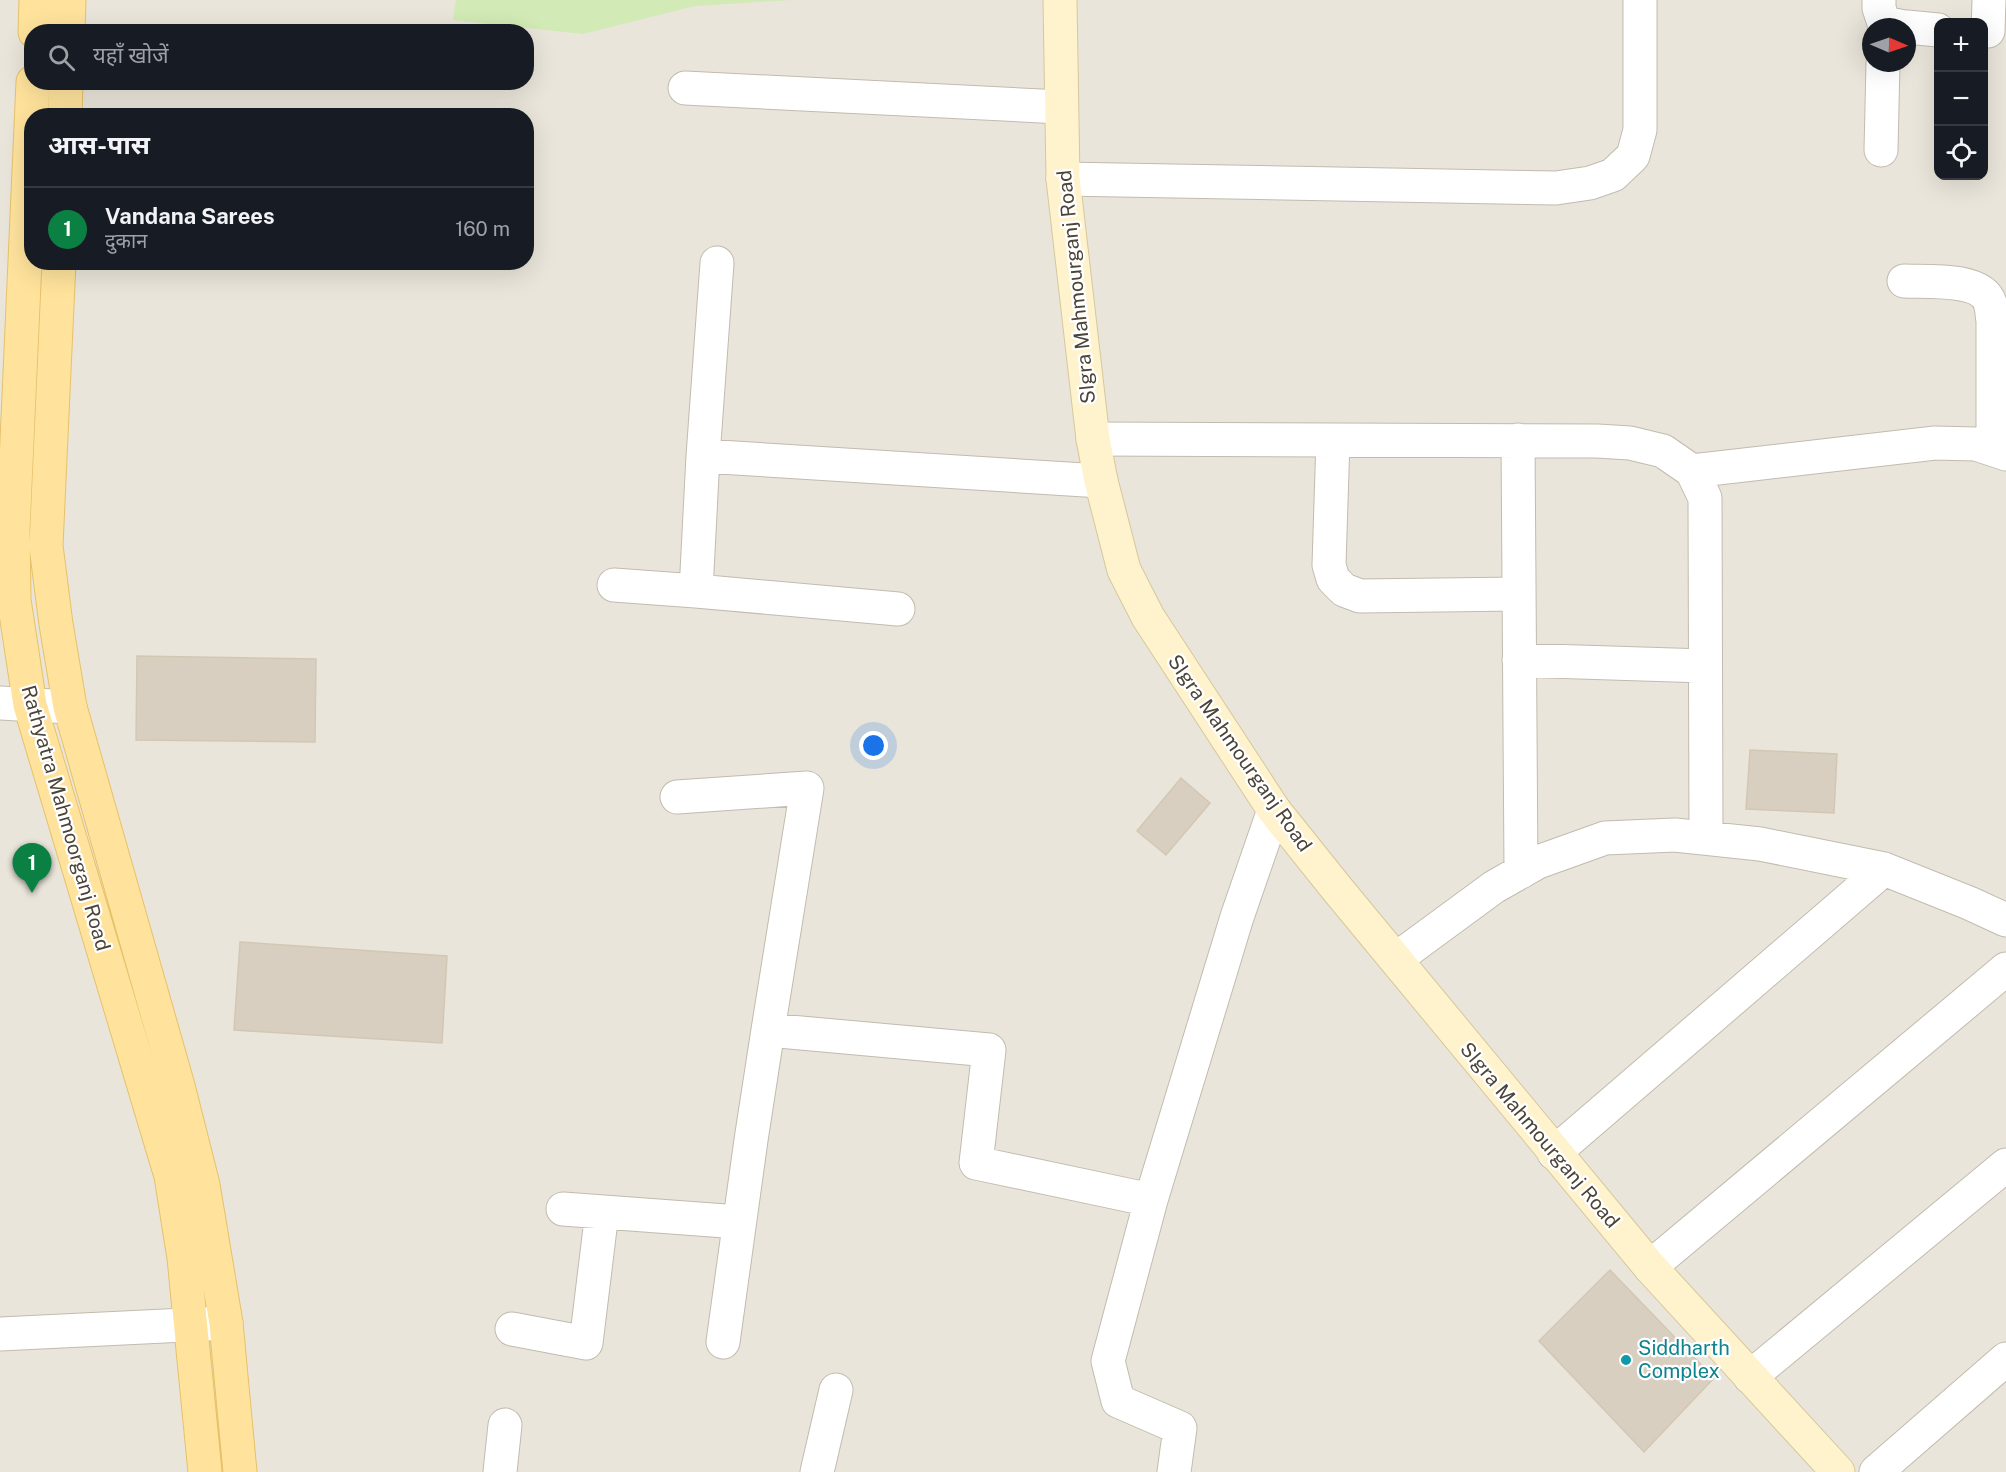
<!DOCTYPE html>
<html lang="hi">
<meta charset="utf-8">
<style>
body{margin:0;font-family:"Public Sans","Noto Sans Devanagari",sans-serif;background:#242831;color:#f1f3f6}
.controls{position:absolute;right:18px;top:18px;display:grid;overflow:hidden;border-radius:12px;box-shadow:0 6px 24px #0002}
.controls button{width:54px;height:54px;display:grid;place-items:center;padding:0;border:0;border-bottom:2px solid #363941;background:#171b24;color:#f1f3f6;font:30px sans-serif}
.compass{position:absolute;left:1862px;top:18px;width:54px;height:54px;border-radius:50%;background:#171b24;box-shadow:0 6px 24px #0002;rotate:92deg}
.you{position:absolute;left:874px;top:746px;width:21px;height:21px;margin:-15px;border:4px solid #fff;border-radius:50%;background:#1a73e8;box-shadow:0 0 0 9px #1a73e833}
.badge{display:grid;place-items:center;width:39px;height:39px;border-radius:50%;background:#0b8043;color:#fff;font-size:20px;font-weight:700}
.pin{position:absolute;translate:-50% -50px;filter:drop-shadow(0 2px 3px #0008)}
.pin::after{content:'';position:absolute;top:32px;width:21px;height:18px;background:inherit;clip-path:polygon(0 0,100% 0,50% 100%)}
.list{margin:0;padding:0;list-style:none}
h2{display:flex;justify-content:space-between;align-items:center;height:78px;margin:0;padding:0 24px;font-size:26px}
h2 small{font-size:20px;font-weight:400;color:#9ea1a6}
.list li{display:grid;grid-template-columns:39px 1fr auto;gap:18px;align-items:center;box-sizing:border-box;height:84px;padding:0 24px;border-top:2px solid #363941}
.list b{display:block;font-size:22px;white-space:nowrap}
.list p{margin:0;font-size:20px;white-space:nowrap;color:#9ea1a6}
.list em{font-size:20px;font-style:normal;color:#9ea1a6}
.icon{flex:none;width:33px;height:33px;fill:none;stroke:currentColor;stroke-width:2;stroke-linecap:round;stroke-linejoin:round}
.map{position:relative;flex:none;width:2006px;height:1472px;overflow:hidden}
.search{position:absolute;background:#171b24;box-shadow:0 6px 24px #0002;left:24px;top:24px;width:510px;height:66px;display:flex;align-items:center;gap:15px;box-sizing:border-box;padding:0 21px;border-radius:24px;color:#9ea1a6;font-size:22px}
.panel{position:absolute;background:#171b24;box-shadow:0 6px 24px #0002;left:24px;top:108px;width:510px;height:162px;border-radius:24px}
.map>svg:first-child{display:block}
.residential{fill:#eae5da;fill-rule:evenodd}
.green{fill:#d2eab5}
.building{fill:#d8cfc1;stroke:#d3c7b4;stroke-width:1.5}
.lines{fill:none;stroke-linecap:round;stroke-linejoin:round}
.street-casing{stroke:#c2bbae;stroke-width:35}
.secondary-casing{stroke:#d6c79b;stroke-width:35}
.primary-casing{stroke:#e6c16a;stroke-width:35}
.street{stroke:#fff;stroke-width:33}
.secondary{stroke:#fff3cd;stroke-width:33}
.primary{stroke:#ffe39c;stroke-width:33}
.culture-dot{fill:#0f9aa8;stroke:#fff;stroke-width:2}
.labels{text-anchor:middle;dominant-baseline:central;stroke-width:4.5;stroke-linejoin:round;paint-order:stroke}
.street-label{font-size:20px;fill:#4b4439;stroke:#fff}
.culture-label{font-size:20px;fill:#0d838f;stroke:#fff;text-anchor:start}
</style>
<div class="map">
<svg width="2006" height="1472" viewBox="0 0 2006 1472">
<rect width="100%" height="100%" fill="#f6f3ec"/>
<path class="residential" d="M 0,0 L 2006,0 L 2006,1472 L 0,1472 ZM 1938,22 L 1984,22 L 1984,176 L 1938,176 ZM 1871,27 L 1907,27 L 1907,63 L 1871,63 ZM 32,32 L 526,32 L 526,82 L 32,82 ZM 32,116 L 526,116 L 526,262 L 32,262 Z"/>
<path class="green" d="M 456,0 L 792,0 L 695,6 L 583,34 L 453,20 Z"/>
<path class="building" d="M 137,656 L 316,659 L 315,742 L 136,740 Z
M 1750,750 L 1837,754 L 1834,813 L 1746,809 Z
M 1181,778 L 1210,803 L 1166,855 L 1137,831 Z
M 240,942 L 447,956 L 442,1043 L 234,1030 Z
M 1610,1270 L 1714,1378 L 1644,1452 L 1539,1341 Z"/>
<g class="lines">
<defs>
<path id="street" d="M 1879,0 L 1879,8 L 1884,23 L 1904,27
M 1907,27 L 1938,30
M 1988,31 L 1989,0
M 685,88 L 1061,107
M 1881,150 L 1883,63
M 1063,179 L 1556,188 L 1590,183 L 1613,175 L 1633,156 L 1640,130 L 1640,0
M 717,263 L 703,456 L 696,591 L 898,609
M 1904,281 C 1926,282 1982,277 1990,303 C 1992,308 1992,316 1993,321 L 1993,449
M 1093,439 L 1597,441 L 1630,443 L 1663,451 L 1692,471 L 1705,498 L 1706,838
M 1333,440 L 1329,565 L 1333,579 L 1344,590 L 1360,596 L 1519,594
M 1518,440 L 1521,872
M 703,456 L 1101,481
M 1692,471 L 1935,443 L 1976,444 L 2006,454
M 614,585 L 696,591
M 1519,660 L 1705,666
M 0,703 L 70,707
M 677,797 L 807,788 L 768,1030 L 989,1050 L 976,1163 L 1151,1200
M 1396,959 L 1494,887 L 1538,862 L 1605,838 L 1675,835 L 1760,844 L 1884,869 L 1969,903 L 2006,920
M 1554,1153 L 1884,869
M 563,1209 L 739,1222
M 1650,1267 L 2006,969
M 512,1329 L 586,1343 L 602,1212
M 0,1334 L 226,1323
M 723,1342 L 751,1140 L 768,1030
M 1750,1377 L 2006,1165
M 500,1472 L 505,1425
M 817,1472 L 836,1390
M 1174,1472 L 1180,1428 L 1118,1401 L 1108,1361 L 1151,1200 L 1237,917 L 1274,810
M 1876,1472 L 2006,1359"/>
<path id="secondary" d="M 1060,0 L 1063,179 L 1093,439 L 1101,481 L 1124,570 L 1148,617 L 1274,810 L 1338,890 L 1650,1267 L 1838,1472"/>
<path id="primary" d="M 35,32 L 36,0
M 68,32 L 69,0
M 33,82 L 13,530 L 14,600 L 30,705 L 171,1176 L 184,1258 L 205,1472
M 65,116 L 66,82
M 59,262 L 46,546 L 56,624 L 70,707 L 178,1086 L 203,1185 L 226,1323 L 240,1472"/>
</defs>
<use href="#street" class="street-casing"/>
<use href="#secondary" class="secondary-casing"/>
<use href="#primary" class="primary-casing"/>
<use href="#street" class="street"/>
<use href="#secondary" class="secondary"/>
<use href="#primary" class="primary"/>
</g>
<circle class="culture-dot" cx="1626" cy="1360" r="6"/>
<g class="labels">
<g class="street-label">
<text transform="translate(1076 287) rotate(-96)">SIgra Mahmourganj Road</text>
<text transform="translate(1240 753) rotate(55)">SIgra Mahmourganj Road</text>
<text transform="translate(66 818) rotate(74)">Rathyatra Mahmoorganj Road</text>
<text transform="translate(1540 1135) rotate(50)">SIgra Mahmourganj Road</text>
</g>
<g class="culture-label">
<text x="1638" y="1348">Siddharth<tspan x="1638" dy="23">Complex</tspan></text>
</g>
</g>
</svg>
<div class="controls">
<button>+</button>
<button>−</button>
<button><svg class="icon" aria-label="locate" viewBox="0 0 24 24"><circle cx="12" cy="12" r="6"/><path d="M12 2v4M12 18v4M2 12h4M18 12h4"/></svg></button>
</div>
<svg class="compass" viewBox="-18 -18 36 36"><path d="M0-13l5 13h-10z" fill="#e53935"/><path d="M0 13l5-13h-10z" fill="#9ea1a6"/></svg>
<div class="you"></div>
<div class="pin badge" style="left:32px;top:893px">1</div>
<div class="search"><svg class="icon" aria-label="search" viewBox="0 0 24 24"><circle cx="10" cy="10" r="6"/><path d="M15 15l6 6"/></svg>यहाँ खोजें</div>
<section class="panel">
<h2>आस-पास<small></small></h2>
<ul class="list">
<li><span class="badge">1</span><div><b>Vandana Sarees</b><p>दुकान</p></div><em>160 m</em></li>
</ul>
</section>
</div>
